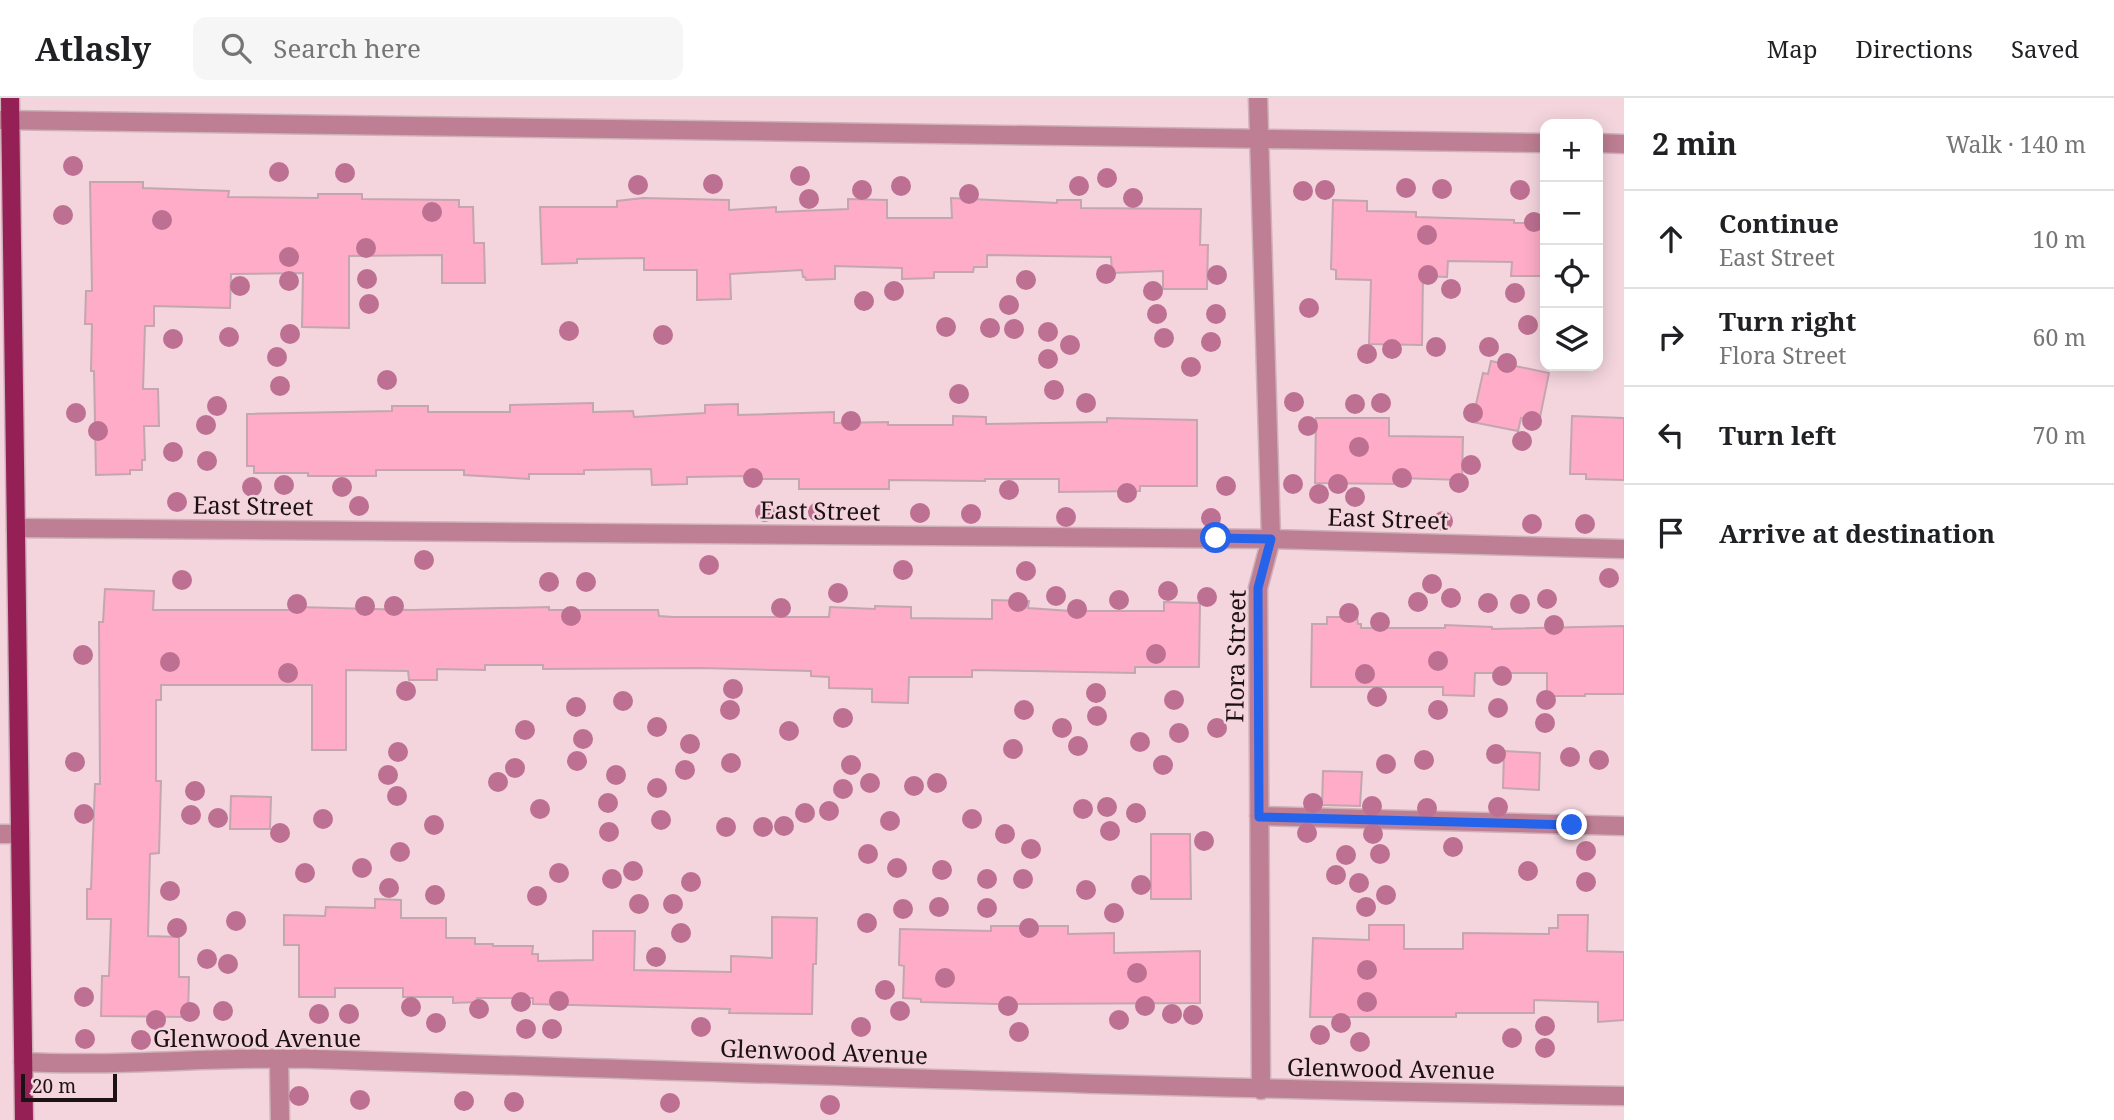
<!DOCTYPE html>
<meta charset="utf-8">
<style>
body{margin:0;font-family:"Noto Serif",serif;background:#f6f6f6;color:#202124}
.controls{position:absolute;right:21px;top:21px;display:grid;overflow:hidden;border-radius:14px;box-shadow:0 4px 18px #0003}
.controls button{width:63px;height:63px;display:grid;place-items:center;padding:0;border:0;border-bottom:2px solid #e0e0e0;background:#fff;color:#202124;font:35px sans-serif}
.scale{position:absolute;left:21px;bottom:18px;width:96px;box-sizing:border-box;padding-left:7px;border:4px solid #1c1215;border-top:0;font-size:19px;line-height:24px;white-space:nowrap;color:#1c1215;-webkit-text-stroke:5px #f4d5de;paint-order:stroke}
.stop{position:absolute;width:21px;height:21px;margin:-16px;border:5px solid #2563eb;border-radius:50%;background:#fff}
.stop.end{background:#2563eb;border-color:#fff;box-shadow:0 2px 7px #0008}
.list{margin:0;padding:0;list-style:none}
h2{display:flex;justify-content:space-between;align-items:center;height:91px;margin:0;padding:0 28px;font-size:30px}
h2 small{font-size:23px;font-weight:400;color:#757577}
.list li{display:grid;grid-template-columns:46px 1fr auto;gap:21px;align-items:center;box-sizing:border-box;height:98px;padding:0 28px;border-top:2px solid #e0e0e0}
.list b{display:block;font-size:26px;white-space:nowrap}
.list p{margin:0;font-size:23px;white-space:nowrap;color:#757577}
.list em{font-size:23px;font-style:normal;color:#757577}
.icon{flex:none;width:38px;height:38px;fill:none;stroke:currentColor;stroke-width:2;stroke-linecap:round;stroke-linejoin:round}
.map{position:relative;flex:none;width:1624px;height:1022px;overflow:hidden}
header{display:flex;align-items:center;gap:42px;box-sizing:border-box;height:98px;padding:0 35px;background:#fff;border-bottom:2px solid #e0e0e0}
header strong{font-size:33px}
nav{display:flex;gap:38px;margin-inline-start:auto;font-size:24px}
.search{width:490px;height:63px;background:#f6f6f6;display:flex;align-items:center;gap:18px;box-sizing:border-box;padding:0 24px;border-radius:14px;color:#757577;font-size:26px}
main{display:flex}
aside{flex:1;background:#fff}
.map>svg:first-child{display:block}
.building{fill:#feacc7;stroke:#c3a6af;stroke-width:2}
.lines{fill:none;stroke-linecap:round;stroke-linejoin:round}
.minor-casing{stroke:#cdb2ba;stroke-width:21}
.major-casing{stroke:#cdb2ba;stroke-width:21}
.minor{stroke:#be7e93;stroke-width:18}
.major{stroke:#952055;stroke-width:18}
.tree{fill:#bd7091}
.route{stroke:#2563eb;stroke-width:9}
.labels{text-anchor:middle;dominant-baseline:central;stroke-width:5;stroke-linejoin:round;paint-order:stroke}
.street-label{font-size:24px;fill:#1c1215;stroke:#f4d5de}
</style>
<header>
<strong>Atlasly</strong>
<div class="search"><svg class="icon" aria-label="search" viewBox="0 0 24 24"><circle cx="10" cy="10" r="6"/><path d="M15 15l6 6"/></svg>Search here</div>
<nav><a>Map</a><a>Directions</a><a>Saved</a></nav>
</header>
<main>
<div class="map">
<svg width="1624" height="1022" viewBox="0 0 1624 1022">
<rect width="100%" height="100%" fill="#f4d5de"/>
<path class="building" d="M 90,84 L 143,84 L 143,90 L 229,93 L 228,99 L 318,100 L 318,96 L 362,96 L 362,101 L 459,102 L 459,109 L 473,109 L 474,145 L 484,145 L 485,185 L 442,185 L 442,157 L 349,158 L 349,230 L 302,229 L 303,175 L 231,176 L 230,210 L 154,208 L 154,228 L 145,228 L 143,291 L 158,291 L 159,328 L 144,328 L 145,362 L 142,362 L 142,372 L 130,372 L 130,376 L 96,377 L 94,273 L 91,273 L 92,226 L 85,226 L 86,193 L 92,193 Z
M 643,100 L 729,102 L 729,112 L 776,109 L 776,114 L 848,111 L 848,101 L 887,102 L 887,120 L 952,120 L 951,100 L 1057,105 L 1057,102 L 1081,102 L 1081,110 L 1201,111 L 1200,147 L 1208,147 L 1207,191 L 1163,191 L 1163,173 L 1112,175 L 1111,159 L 987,157 L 987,169 L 974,169 L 973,174 L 934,174 L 934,180 L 902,181 L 902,170 L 835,168 L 835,181 L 806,182 L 805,179 L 803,179 L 802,172 L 730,176 L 731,201 L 697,202 L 697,172 L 644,172 L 644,160 L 577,161 L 577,165 L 542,166 L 540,109 L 617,109 L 617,103 Z
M 1333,102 L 1367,103 L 1367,113 L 1416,114 L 1416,119 L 1514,122 L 1514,125 L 1528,125 L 1528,129 L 1545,130 L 1545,178 L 1511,178 L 1512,164 L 1448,163 L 1447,179 L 1423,178 L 1422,247 L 1369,246 L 1371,182 L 1336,181 L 1336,172 L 1331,171 Z
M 1491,263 L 1549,275 L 1539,324 L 1521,320 L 1518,333 L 1472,324 L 1483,275 L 1488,276 Z
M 593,305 L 593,314 L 633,313 L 634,319 L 705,315 L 705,307 L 738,306 L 738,317 L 834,314 L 834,325 L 888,324 L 888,327 L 953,327 L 953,318 L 986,319 L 986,326 L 1107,324 L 1107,320 L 1197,322 L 1197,388 L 1140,388 L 1140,393 L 1059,394 L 1059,381 L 985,381 L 985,383 L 889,382 L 889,391 L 799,391 L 799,381 L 748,381 L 748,378 L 687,379 L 687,386 L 652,387 L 651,371 L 584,372 L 584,376 L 529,376 L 529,381 L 464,377 L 464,372 L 376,372 L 376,378 L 308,378 L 308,375 L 254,375 L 254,368 L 247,368 L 247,316 L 392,313 L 392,308 L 428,308 L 428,314 L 510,314 L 510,307 Z
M 1572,318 L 1624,320 L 1624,382 L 1586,381 L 1586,376 L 1570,376 Z
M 1316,320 L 1389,320 L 1389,338 L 1463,339 L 1462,382 L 1398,380 L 1398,386 L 1315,385 Z
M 105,491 L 154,493 L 153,512 L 299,512 L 299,509 L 411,512 L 549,509 L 549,512 L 658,512 L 659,518 L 673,519 L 829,519 L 830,509 L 875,511 L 875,508 L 911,509 L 911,520 L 992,521 L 992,502 L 1029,503 L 1028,510 L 1071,513 L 1164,513 L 1164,504 L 1200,505 L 1199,569 L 1135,569 L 1135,575 L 972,572 L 972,579 L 909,579 L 908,605 L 872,604 L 872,591 L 829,590 L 829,579 L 811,578 L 811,573 L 703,570 L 543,571 L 543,567 L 485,567 L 485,572 L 437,571 L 437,582 L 409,582 L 408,573 L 346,572 L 346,652 L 312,652 L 312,587 L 161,587 L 161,602 L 156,602 L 156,683 L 161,683 L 159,755 L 150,756 L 148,838 L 179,839 L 179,879 L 189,879 L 188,919 L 101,918 L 102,878 L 109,878 L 111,821 L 87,821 L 87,791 L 91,791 L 95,686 L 100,686 L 99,524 L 103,524 Z
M 1327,519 L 1357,519 L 1358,526 L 1361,526 L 1361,530 L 1445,530 L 1445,527 L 1492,529 L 1492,531 L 1624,528 L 1624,596 L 1585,596 L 1585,598 L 1547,598 L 1547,575 L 1475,575 L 1474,598 L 1443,597 L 1443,589 L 1311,589 L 1312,526 L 1327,526 Z
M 1504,653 L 1540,655 L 1539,692 L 1503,690 Z
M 1323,673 L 1362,674 L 1360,708 L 1322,707 Z
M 231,698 L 271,699 L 270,731 L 230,731 Z
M 1151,736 L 1190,736 L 1191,801 L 1151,801 Z
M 375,801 L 401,802 L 401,820 L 446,820 L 446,840 L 475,840 L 475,846 L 493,846 L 493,848 L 533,848 L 532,856 L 538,856 L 538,863 L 593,862 L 593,833 L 635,833 L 634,872 L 731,874 L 731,858 L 772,860 L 772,819 L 817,820 L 816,866 L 813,866 L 812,916 L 729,915 L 730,911 L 533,906 L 533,900 L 477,900 L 477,904 L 453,905 L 453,899 L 403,899 L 403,890 L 335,890 L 335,899 L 299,899 L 299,847 L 284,847 L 284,817 L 325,818 L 326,809 L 375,810 Z
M 1558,817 L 1588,817 L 1587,853 L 1624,854 L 1624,922 L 1598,924 L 1598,904 L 1534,902 L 1534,915 L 1456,915 L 1456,919 L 1310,919 L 1313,840 L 1369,842 L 1369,827 L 1404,827 L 1404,851 L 1463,851 L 1463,835 L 1549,836 L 1549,830 L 1558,830 Z
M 991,828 L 1068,828 L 1068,836 L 1114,835 L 1114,855 L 1200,853 L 1200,905 L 998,906 L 921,904 L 921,901 L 903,900 L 904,868 L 899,867 L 900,831 L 991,833 Z"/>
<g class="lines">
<defs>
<path id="minor" d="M 1258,0 L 1271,441 L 1258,490 L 1261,992
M 0,22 L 1545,45
M 1598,45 L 1624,46
M 16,430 L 1271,441 L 1624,451
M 1259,718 L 1624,728
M 0,736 L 20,736
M 279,960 L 280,1022
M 23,964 C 120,969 216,958 313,961 C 750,975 1187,991 1624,998"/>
<path id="major" d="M 10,0 L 24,1022"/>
</defs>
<use href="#minor" class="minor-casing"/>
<use href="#major" class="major-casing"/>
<use href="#minor" class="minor"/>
<use href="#major" class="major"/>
</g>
<g class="tree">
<circle cx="73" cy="68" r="10"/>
<circle cx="279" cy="74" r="10"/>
<circle cx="345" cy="75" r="10"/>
<circle cx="800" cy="78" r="10"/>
<circle cx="1107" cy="80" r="10"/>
<circle cx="713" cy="86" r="10"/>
<circle cx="638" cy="87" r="10"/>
<circle cx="901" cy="88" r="10"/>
<circle cx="1079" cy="88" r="10"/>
<circle cx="1406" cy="90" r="10"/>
<circle cx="1442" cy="91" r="10"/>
<circle cx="862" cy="92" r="10"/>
<circle cx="1325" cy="92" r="10"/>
<circle cx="1520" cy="92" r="10"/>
<circle cx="1303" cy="93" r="10"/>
<circle cx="969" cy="96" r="10"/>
<circle cx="1133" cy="100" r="10"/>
<circle cx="809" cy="101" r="10"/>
<circle cx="432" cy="114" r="10"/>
<circle cx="63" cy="117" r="10"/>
<circle cx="162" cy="122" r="10"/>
<circle cx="1534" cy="124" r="10"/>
<circle cx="1427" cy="137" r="10"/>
<circle cx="366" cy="150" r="10"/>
<circle cx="289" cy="159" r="10"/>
<circle cx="1106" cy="176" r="10"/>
<circle cx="1217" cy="177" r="10"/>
<circle cx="1428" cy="177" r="10"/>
<circle cx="367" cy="181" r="10"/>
<circle cx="1026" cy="182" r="10"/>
<circle cx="289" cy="183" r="10"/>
<circle cx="240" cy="188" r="10"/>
<circle cx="1451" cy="191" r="10"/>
<circle cx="894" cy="193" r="10"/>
<circle cx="1153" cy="193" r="10"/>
<circle cx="1515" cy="195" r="10"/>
<circle cx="864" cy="203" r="10"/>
<circle cx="369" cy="206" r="10"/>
<circle cx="1009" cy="207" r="10"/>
<circle cx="1309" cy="210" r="10"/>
<circle cx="1157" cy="216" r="10"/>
<circle cx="1216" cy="216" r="10"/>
<circle cx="1528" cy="227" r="10"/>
<circle cx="946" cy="229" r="10"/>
<circle cx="990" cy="230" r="10"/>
<circle cx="1014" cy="231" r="10"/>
<circle cx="569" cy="233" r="10"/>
<circle cx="1048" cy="234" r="10"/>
<circle cx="290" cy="236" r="10"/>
<circle cx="663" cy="237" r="10"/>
<circle cx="229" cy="239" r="10"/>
<circle cx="1164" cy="240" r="10"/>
<circle cx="173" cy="241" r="10"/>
<circle cx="1211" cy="244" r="10"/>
<circle cx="1070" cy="247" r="10"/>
<circle cx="1436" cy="249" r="10"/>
<circle cx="1489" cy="249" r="10"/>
<circle cx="1392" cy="251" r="10"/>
<circle cx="1367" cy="256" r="10"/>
<circle cx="277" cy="259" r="10"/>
<circle cx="1048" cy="261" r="10"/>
<circle cx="1507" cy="265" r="10"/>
<circle cx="1191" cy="269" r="10"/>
<circle cx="387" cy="282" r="10"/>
<circle cx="280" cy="288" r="10"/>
<circle cx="1054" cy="292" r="10"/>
<circle cx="959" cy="296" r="10"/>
<circle cx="1294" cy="304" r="10"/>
<circle cx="1086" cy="305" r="10"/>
<circle cx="1381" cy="305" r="10"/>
<circle cx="1355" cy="306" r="10"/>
<circle cx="217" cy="308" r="10"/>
<circle cx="76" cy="315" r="10"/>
<circle cx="1473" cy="315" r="10"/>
<circle cx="851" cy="323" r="10"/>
<circle cx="1532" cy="323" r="10"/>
<circle cx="206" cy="327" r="10"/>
<circle cx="1308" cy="328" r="10"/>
<circle cx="98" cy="333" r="10"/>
<circle cx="1522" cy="343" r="10"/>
<circle cx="1359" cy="349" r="10"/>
<circle cx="173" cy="354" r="10"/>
<circle cx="207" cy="363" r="10"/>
<circle cx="1471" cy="367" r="10"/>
<circle cx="753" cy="380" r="10"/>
<circle cx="1402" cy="380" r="10"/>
<circle cx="1459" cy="385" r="10"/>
<circle cx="1293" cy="386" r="10"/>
<circle cx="1338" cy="386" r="10"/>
<circle cx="284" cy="387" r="10"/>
<circle cx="1226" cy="388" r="10"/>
<circle cx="252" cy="389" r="10"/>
<circle cx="342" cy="389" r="10"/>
<circle cx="1009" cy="392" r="10"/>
<circle cx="1127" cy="395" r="10"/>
<circle cx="1319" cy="396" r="10"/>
<circle cx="1355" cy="399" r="10"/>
<circle cx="177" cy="404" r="10"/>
<circle cx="359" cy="408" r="10"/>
<circle cx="765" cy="414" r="10"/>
<circle cx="818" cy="414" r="10"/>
<circle cx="920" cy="415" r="10"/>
<circle cx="971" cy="416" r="10"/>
<circle cx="1066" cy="419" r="10"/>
<circle cx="1211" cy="420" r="10"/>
<circle cx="1443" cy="423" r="10"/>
<circle cx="1532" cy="426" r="10"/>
<circle cx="1585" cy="426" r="10"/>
<circle cx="424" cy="462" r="10"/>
<circle cx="709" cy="467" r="10"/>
<circle cx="903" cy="472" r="10"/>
<circle cx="1026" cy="473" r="10"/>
<circle cx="1609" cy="480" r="10"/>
<circle cx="182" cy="482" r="10"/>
<circle cx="549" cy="484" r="10"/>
<circle cx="586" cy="484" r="10"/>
<circle cx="1432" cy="486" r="10"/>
<circle cx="1168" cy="493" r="10"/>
<circle cx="838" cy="495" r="10"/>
<circle cx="1056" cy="498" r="10"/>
<circle cx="1207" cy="499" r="10"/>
<circle cx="1451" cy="500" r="10"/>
<circle cx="1547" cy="501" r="10"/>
<circle cx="1119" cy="502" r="10"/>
<circle cx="1018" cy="504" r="10"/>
<circle cx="1418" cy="504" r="10"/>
<circle cx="1488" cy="505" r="10"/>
<circle cx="297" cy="506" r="10"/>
<circle cx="1520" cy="506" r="10"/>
<circle cx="365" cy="508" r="10"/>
<circle cx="394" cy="508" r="10"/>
<circle cx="781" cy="510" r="10"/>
<circle cx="1077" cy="511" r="10"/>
<circle cx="1349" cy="515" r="10"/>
<circle cx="571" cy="518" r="10"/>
<circle cx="1380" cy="524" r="10"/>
<circle cx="1554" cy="527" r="10"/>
<circle cx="1156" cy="556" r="10"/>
<circle cx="83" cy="557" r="10"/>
<circle cx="1438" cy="563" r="10"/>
<circle cx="170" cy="564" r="10"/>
<circle cx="288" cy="575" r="10"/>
<circle cx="1365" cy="576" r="10"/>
<circle cx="1502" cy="578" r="10"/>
<circle cx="733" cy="591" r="10"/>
<circle cx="406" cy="593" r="10"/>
<circle cx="1096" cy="595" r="10"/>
<circle cx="1377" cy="599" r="10"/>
<circle cx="1174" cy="602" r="10"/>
<circle cx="1546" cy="602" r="10"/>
<circle cx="623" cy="603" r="10"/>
<circle cx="576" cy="609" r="10"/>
<circle cx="1498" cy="610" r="10"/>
<circle cx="730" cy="612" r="10"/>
<circle cx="1024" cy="612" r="10"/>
<circle cx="1438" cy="612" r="10"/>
<circle cx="1097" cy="618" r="10"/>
<circle cx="843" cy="620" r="10"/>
<circle cx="1545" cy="625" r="10"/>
<circle cx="657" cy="629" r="10"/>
<circle cx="1062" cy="630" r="10"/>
<circle cx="1217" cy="630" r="10"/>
<circle cx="525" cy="632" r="10"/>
<circle cx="789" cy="633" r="10"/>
<circle cx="1179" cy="635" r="10"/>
<circle cx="583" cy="641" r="10"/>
<circle cx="1140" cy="644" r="10"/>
<circle cx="690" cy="646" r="10"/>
<circle cx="1078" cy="648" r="10"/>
<circle cx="1013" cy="651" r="10"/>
<circle cx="398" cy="654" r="10"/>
<circle cx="1496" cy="656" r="10"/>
<circle cx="1570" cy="659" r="10"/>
<circle cx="1424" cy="662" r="10"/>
<circle cx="1599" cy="662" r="10"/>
<circle cx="577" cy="663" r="10"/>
<circle cx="75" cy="664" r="10"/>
<circle cx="731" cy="665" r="10"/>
<circle cx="1386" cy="666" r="10"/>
<circle cx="851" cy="667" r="10"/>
<circle cx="1163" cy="667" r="10"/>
<circle cx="515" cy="670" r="10"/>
<circle cx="685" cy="672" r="10"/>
<circle cx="388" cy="677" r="10"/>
<circle cx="616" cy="677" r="10"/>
<circle cx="498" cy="684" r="10"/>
<circle cx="870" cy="685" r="10"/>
<circle cx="937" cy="685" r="10"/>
<circle cx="914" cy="688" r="10"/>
<circle cx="657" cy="690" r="10"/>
<circle cx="843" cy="691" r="10"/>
<circle cx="195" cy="693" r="10"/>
<circle cx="397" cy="698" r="10"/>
<circle cx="608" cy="705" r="10"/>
<circle cx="1313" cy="705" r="10"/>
<circle cx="1372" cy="708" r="10"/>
<circle cx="1107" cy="709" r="10"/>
<circle cx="1498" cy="709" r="10"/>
<circle cx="1427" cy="710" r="10"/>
<circle cx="540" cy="711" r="10"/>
<circle cx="1083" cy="711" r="10"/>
<circle cx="829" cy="713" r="10"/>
<circle cx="805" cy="715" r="10"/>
<circle cx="1136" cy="715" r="10"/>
<circle cx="84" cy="716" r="10"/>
<circle cx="191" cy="717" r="10"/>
<circle cx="218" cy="720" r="10"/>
<circle cx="323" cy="721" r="10"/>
<circle cx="972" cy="721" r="10"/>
<circle cx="661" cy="722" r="10"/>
<circle cx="890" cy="723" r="10"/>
<circle cx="434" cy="727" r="10"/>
<circle cx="784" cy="728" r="10"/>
<circle cx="726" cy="729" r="10"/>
<circle cx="763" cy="729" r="10"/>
<circle cx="1110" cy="733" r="10"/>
<circle cx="609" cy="734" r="10"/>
<circle cx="280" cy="735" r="10"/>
<circle cx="1307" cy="735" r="10"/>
<circle cx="1005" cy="736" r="10"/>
<circle cx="1373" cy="736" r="10"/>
<circle cx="1204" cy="743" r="10"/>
<circle cx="1453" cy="749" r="10"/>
<circle cx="1031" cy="751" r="10"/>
<circle cx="1586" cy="753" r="10"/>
<circle cx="400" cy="754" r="10"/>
<circle cx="868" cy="756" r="10"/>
<circle cx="1380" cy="756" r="10"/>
<circle cx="1346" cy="757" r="10"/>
<circle cx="362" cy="770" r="10"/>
<circle cx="897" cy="770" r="10"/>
<circle cx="942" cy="772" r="10"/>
<circle cx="633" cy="773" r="10"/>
<circle cx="1528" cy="773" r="10"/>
<circle cx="305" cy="775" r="10"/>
<circle cx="559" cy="775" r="10"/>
<circle cx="1336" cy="777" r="10"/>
<circle cx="612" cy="781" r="10"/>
<circle cx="987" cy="781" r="10"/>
<circle cx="1023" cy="781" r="10"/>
<circle cx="691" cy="784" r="10"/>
<circle cx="1586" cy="784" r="10"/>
<circle cx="1359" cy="785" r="10"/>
<circle cx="1141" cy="787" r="10"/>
<circle cx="389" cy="790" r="10"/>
<circle cx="1086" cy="792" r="10"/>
<circle cx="170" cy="793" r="10"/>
<circle cx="435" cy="797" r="10"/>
<circle cx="1386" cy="797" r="10"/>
<circle cx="537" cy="798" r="10"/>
<circle cx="639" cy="806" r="10"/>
<circle cx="673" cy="806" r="10"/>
<circle cx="939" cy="809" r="10"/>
<circle cx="1366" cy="809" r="10"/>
<circle cx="987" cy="810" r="10"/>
<circle cx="903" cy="811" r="10"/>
<circle cx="1114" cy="815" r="10"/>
<circle cx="236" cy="823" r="10"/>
<circle cx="867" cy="825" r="10"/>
<circle cx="177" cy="830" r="10"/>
<circle cx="1029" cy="830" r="10"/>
<circle cx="681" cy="835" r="10"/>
<circle cx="656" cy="859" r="10"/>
<circle cx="207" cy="861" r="10"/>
<circle cx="228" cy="866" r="10"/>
<circle cx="1367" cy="872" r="10"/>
<circle cx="1137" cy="875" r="10"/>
<circle cx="945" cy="880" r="10"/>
<circle cx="885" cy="892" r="10"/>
<circle cx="84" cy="899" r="10"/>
<circle cx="559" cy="903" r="10"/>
<circle cx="521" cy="904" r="10"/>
<circle cx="1367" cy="904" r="10"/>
<circle cx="1008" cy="908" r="10"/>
<circle cx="1145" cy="908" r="10"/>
<circle cx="411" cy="909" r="10"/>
<circle cx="479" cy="911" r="10"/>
<circle cx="223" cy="913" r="10"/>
<circle cx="900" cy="913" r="10"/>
<circle cx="190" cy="914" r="10"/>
<circle cx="319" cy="916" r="10"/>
<circle cx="349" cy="916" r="10"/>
<circle cx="1172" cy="916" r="10"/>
<circle cx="1193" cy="917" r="10"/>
<circle cx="156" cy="922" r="10"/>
<circle cx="1119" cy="922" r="10"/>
<circle cx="436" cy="925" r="10"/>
<circle cx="1341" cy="925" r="10"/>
<circle cx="1545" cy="928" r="10"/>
<circle cx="701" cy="929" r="10"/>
<circle cx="861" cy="929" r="10"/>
<circle cx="526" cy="931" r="10"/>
<circle cx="552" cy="931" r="10"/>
<circle cx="1019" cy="934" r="10"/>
<circle cx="1320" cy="937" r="10"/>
<circle cx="1512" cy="940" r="10"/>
<circle cx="85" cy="941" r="10"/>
<circle cx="141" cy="942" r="10"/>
<circle cx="1360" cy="944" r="10"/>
<circle cx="1545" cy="950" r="10"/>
<circle cx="299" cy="998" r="10"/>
<circle cx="360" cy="1002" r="10"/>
<circle cx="464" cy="1003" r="10"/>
<circle cx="514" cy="1004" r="10"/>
<circle cx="670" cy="1005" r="10"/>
<circle cx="830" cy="1007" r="10"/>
</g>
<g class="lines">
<path class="route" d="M 1216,440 L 1271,441 L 1258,490 L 1259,719 L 1572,727"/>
</g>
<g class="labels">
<g class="street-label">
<text transform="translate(253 407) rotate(1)">East Street</text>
<text transform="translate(820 412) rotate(1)">East Street</text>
<text transform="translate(1388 420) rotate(2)">East Street</text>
<text transform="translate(1235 558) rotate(-89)">Flora Street</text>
<text x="257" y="939">Glenwood Avenue</text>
<text transform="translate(824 953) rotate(2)">Glenwood Avenue</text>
<text transform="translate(1391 970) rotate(1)">Glenwood Avenue</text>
</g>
</g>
</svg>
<div class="controls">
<button>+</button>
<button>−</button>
<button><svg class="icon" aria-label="locate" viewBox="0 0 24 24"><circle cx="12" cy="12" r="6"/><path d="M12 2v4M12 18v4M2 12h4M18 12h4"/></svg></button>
<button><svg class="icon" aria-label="layers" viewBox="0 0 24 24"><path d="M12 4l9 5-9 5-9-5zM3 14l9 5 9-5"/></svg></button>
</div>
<div class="scale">20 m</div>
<div class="stop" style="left:1216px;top:440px"></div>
<div class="stop end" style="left:1572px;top:727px"></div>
</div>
<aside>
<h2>2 min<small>Walk · 140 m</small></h2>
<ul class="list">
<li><svg class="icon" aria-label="ahead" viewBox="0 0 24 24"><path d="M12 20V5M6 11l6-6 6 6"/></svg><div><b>Continue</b><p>East Street</p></div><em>10 m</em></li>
<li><svg class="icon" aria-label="right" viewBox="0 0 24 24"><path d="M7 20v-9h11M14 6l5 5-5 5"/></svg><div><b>Turn right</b><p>Flora Street</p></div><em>60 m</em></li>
<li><svg class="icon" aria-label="left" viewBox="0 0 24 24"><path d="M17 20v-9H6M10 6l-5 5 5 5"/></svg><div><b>Turn left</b></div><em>70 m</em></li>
<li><svg class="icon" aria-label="arrive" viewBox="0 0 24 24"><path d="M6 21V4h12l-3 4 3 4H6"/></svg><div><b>Arrive at destination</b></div></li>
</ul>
</aside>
</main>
